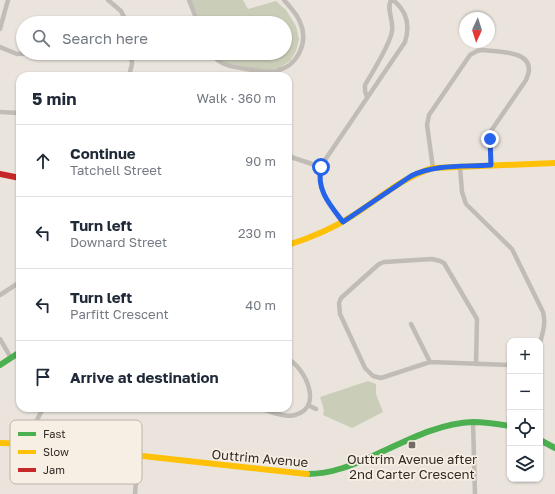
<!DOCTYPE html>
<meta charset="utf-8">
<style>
body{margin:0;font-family:"Golos Text",sans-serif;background:#f6f6f7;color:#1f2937}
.controls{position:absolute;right:12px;bottom:12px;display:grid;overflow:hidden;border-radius:8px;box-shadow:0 1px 3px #0004}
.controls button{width:36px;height:36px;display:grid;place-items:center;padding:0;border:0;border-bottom:1px solid #e0e1e3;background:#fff;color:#1f2937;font:20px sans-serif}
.compass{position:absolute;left:459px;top:12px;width:36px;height:36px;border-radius:50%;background:#fff;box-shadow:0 1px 3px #0004;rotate:184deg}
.stop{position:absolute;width:12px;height:12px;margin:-9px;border:3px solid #2563eb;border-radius:50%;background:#fff}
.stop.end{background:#2563eb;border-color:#fff;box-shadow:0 1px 4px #0008}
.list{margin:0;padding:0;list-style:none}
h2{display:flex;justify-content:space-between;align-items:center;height:52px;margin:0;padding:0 16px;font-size:17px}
h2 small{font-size:13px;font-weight:400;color:#747a83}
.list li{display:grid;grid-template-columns:26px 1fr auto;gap:12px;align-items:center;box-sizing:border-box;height:72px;padding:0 16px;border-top:1px solid #e0e1e3}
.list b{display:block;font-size:15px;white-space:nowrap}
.list p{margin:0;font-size:13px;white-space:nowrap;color:#747a83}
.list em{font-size:13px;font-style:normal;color:#747a83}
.icon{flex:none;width:22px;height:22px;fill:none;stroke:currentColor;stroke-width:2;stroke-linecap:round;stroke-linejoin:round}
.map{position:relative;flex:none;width:555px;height:494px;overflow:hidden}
.search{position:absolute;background:#fff;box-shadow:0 1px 3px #0004;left:16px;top:16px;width:276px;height:44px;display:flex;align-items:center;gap:10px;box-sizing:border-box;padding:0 14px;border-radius:22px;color:#747a83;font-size:15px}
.panel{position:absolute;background:#fff;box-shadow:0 1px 3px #0004;left:16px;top:72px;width:276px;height:340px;border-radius:12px}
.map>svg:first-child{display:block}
.green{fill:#caceb8}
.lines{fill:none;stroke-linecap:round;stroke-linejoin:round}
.street{stroke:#c2bcb7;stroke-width:4.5}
.fast{stroke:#4caf50;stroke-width:6}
.slow{stroke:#ffc107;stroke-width:6}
.jam{stroke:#c62828;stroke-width:6}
.route{stroke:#2563eb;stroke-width:5}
.poi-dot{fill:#726b66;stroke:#f7efe3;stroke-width:1.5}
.labels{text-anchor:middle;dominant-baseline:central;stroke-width:3.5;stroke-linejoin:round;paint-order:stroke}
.street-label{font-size:13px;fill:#322a26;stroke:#f7efe3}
.poi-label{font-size:13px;fill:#322a26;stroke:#f7efe3}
.key{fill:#f7efe3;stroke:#bcb4aa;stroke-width:1}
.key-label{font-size:11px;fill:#322a26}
</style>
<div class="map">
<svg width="555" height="494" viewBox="0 0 555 494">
<rect width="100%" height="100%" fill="#eae4dd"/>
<path class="green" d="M 190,0 L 243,0 L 248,9 L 276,1 L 286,10 L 296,26 L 299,39 L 296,51 L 290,61 L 279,68 L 266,70 L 227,65 L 213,53 L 285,53 L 285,23 L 200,23 Z
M 368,381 L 376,384 L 376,394 L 383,412 L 352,428 L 323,415 L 324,410 L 320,397 Z"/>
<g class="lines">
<path class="street" d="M 108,0 L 121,11 L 127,23
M 189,0 L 198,23
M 0,29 L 8,0
M 0,47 L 17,54 L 35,53
M 211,53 C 219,65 232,67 246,69 C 256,70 266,73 276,71 C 298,66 309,42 300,22 C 297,14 290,7 284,0
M 129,76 L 132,64 L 131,53
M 367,97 L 365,91 L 365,85 C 373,71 390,45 392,31 C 394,20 386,10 391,0
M 0,112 L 20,113
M 288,156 L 321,167
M 460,167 L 462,192 L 466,204 L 512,249 L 543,312 C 546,323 543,332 540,343
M 433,168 L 427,125 L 429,115 L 470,55 L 477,51 L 482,50 C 500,52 540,50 526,80 L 491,131 L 490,139 L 491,165
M 343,222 C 328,202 312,186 325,160 L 405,42 C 410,26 407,11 393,0
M 0,295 L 20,282
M 411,324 L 430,362
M 0,339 L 11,358
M 476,364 L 477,319 L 444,263 L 440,261 L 432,259 L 384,262 L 379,264 L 341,298 L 339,303 L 340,314 L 365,368 L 373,376 L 381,378 L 430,362 L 510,365
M 308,405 L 316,409
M 259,408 C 270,411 284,418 295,415 C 324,407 305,368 288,359
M 473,422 L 475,494
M 34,444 L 36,422 L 43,408
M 135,494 L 138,456"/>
<path class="fast" d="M 0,365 L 20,352
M 540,440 L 555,448
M 307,474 C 332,474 353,465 375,455 C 406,441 439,423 473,422 C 486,422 498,424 510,426"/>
<path class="slow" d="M 288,245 C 310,238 332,229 352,216 C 379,199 402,177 433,168 L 555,163
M 0,443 L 34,444 L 307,474"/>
<path class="jam" d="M 0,174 L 20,178"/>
</g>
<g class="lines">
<path class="route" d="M 321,167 C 316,190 330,205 343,222 L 411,176 C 435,164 464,167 491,165 L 490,139"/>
</g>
<rect class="poi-dot" x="408" y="441" width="8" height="8" rx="2"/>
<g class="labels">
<g class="street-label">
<text transform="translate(260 458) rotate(5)">Outtrim Avenue</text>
</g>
<g class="poi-label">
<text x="412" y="459">Outtrim Avenue after<tspan x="412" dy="15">2nd Carter Crescent</tspan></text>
</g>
</g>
<rect x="10" y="420" width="132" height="64" rx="6" class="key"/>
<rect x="18" y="432" width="18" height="4" fill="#4caf50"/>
<rect x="18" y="450" width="18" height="4" fill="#ffc107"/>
<rect x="18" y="468" width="18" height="4" fill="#c62828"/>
<g class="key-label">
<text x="43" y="438">Fast</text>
<text x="43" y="456">Slow</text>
<text x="43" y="474">Jam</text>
</g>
</svg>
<div class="controls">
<button>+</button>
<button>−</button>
<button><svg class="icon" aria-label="locate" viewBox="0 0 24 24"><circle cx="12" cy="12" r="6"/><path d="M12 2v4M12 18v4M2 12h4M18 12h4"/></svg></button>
<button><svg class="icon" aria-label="layers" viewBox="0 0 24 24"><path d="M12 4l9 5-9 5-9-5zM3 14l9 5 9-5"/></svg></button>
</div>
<svg class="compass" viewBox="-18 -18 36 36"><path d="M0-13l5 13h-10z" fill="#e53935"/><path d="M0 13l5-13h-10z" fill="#747a83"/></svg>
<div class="stop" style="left:321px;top:167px"></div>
<div class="stop end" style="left:490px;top:139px"></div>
<div class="search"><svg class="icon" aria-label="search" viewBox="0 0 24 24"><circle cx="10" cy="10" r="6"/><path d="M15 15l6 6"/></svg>Search here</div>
<section class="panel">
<h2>5 min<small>Walk · 360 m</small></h2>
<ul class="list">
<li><svg class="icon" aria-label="ahead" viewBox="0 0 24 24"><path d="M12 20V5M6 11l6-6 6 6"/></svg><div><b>Continue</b><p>Tatchell Street</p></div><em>90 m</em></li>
<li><svg class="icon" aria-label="left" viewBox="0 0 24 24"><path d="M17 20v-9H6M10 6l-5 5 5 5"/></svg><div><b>Turn left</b><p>Downard Street</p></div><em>230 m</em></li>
<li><svg class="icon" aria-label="left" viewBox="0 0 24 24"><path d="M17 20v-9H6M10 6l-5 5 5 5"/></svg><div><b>Turn left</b><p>Parfitt Crescent</p></div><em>40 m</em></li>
<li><svg class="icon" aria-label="arrive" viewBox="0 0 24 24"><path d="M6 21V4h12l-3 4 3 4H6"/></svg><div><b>Arrive at destination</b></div></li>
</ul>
</section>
</div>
